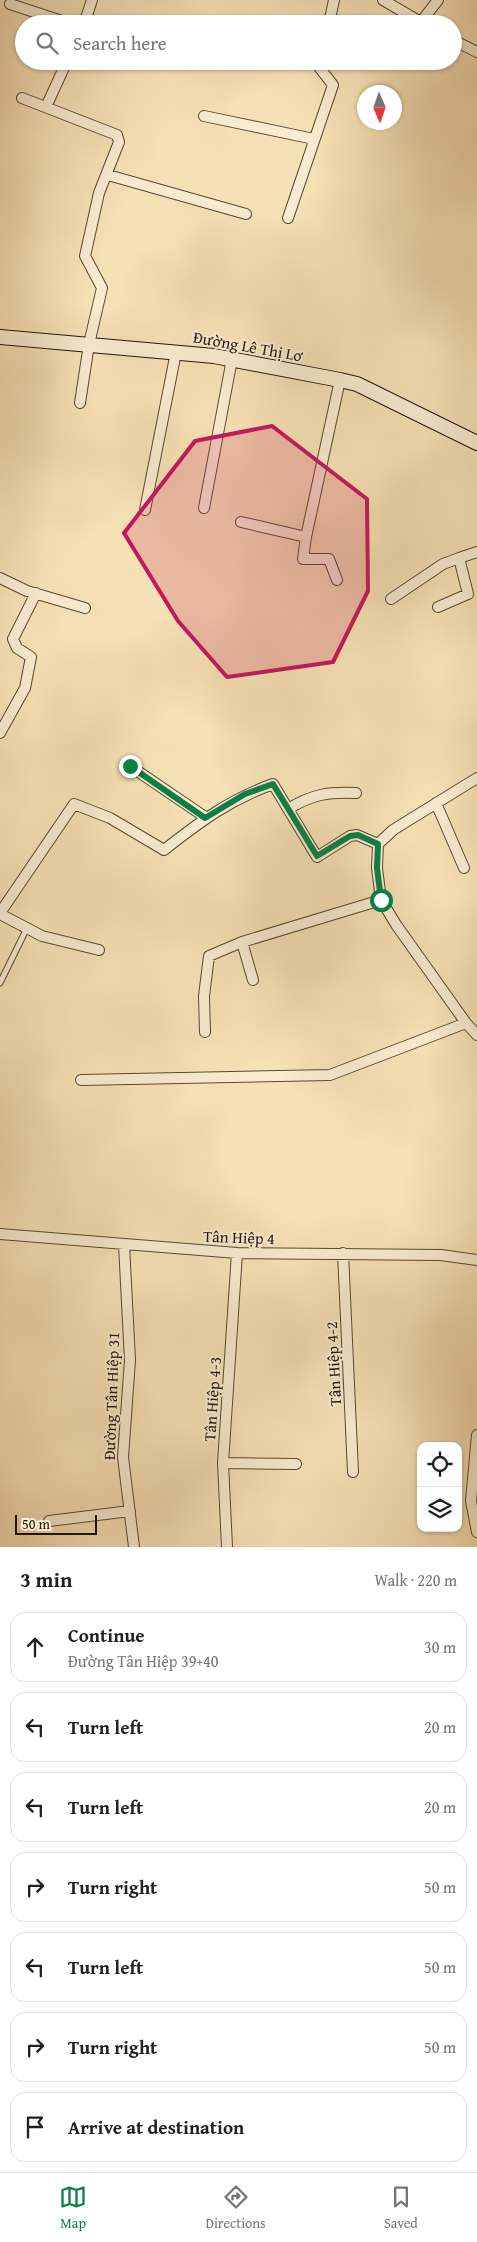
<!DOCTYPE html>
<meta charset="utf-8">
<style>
body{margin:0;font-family:"Gentium Book Plus",serif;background:#f6f6f6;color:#202124}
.controls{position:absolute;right:15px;bottom:15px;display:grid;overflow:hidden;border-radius:10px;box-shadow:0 1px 4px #0004}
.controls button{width:45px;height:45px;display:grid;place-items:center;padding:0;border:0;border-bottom:1px solid #e0e0e0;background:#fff;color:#202124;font:25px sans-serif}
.compass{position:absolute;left:357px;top:85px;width:45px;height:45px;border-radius:50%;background:#fff;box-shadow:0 1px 4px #0004;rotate:178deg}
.scale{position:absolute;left:15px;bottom:12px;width:82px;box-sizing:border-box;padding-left:5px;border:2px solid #20170d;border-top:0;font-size:14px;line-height:18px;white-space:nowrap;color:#20170d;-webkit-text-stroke:4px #f9ebcf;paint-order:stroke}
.stop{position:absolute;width:15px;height:15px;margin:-11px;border:4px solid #0b8043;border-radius:50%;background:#fff}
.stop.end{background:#0b8043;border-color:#fff;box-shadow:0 1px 5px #0008}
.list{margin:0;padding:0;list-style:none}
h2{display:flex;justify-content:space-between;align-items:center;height:65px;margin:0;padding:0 20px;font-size:21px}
h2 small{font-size:16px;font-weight:400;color:#757577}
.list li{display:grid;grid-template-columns:32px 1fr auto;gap:15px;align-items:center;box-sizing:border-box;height:70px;margin:0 10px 10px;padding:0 10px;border:1px solid #e0e0e0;border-radius:15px}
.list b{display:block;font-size:19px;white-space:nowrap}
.list p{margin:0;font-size:16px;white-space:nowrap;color:#757577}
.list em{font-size:16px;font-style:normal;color:#757577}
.icon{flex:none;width:28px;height:28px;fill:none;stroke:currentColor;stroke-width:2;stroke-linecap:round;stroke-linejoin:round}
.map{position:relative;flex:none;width:477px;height:1547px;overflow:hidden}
.search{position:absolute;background:#fff;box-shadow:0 1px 4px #0004;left:15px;right:15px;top:15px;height:55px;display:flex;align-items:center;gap:12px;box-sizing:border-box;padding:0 18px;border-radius:28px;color:#757577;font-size:19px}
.sheet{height:625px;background:#fff}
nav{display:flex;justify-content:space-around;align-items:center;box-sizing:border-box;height:70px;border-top:1px solid #e0e0e0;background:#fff;font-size:14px;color:#757577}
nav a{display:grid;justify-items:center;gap:2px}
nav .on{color:#0b8043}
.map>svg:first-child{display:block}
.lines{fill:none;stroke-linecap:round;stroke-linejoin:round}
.lane-casing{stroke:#564937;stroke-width:7}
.street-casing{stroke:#564937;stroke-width:12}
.secondary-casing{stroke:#20170d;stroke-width:16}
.lane{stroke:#f9ebcf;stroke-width:5}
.street{stroke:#f9ebcf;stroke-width:10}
.secondary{stroke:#f9ebcf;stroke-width:14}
.route{stroke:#0b8043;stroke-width:6}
.marked{fill:#c2185b;fill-opacity:0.2;stroke:#c2185b;stroke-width:4;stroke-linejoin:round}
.labels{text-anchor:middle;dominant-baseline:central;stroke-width:4;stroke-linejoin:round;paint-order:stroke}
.street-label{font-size:16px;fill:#20170d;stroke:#f9ebcf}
</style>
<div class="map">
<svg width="477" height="1547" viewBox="0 0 477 1547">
<rect width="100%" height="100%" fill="#f6e0b5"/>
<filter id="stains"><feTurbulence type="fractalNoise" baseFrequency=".004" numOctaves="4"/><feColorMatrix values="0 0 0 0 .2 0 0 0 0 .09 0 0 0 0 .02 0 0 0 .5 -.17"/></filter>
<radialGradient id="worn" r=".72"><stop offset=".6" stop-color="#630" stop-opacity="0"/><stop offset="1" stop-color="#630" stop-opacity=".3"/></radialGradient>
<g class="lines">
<defs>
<path id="lane" d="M 0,983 L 27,928"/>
<path id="street" d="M 383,0 L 424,24
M 10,4 L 71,24
M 421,22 L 438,0
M 84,24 L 92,0
M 329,24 L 334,0
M 453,40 L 477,52
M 22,98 L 117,135 L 119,142 L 99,193 L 85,256 L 102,288 L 89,344 L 80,403
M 46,107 L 67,61
M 204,116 L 314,139
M 108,175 L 246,214
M 288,218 L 333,85 L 319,67 L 321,61
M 204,508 L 232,359
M 145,510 L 176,352
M 241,522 L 306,537
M 459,558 L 477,552
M 0,578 L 27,591 L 85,608
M 337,580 L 329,559 L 303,559 L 306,537 L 340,380
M 391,599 L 443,564 L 459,558 L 468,594 L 438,607
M 0,733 L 25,688 L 31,657 L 17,648 L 13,639 L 36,593
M 130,766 L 205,817
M 477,778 L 393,830 L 378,844 L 377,868 L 381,900 L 397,926 L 466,1023 L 477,1035
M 436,803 L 464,868
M 288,809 C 313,794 327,792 356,793
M 0,913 L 74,804 L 110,818 L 164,850 C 201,821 229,800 273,784 L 317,857 L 350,836 L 357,835 L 378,844
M 0,914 L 42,936 L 99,950
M 242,942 L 253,980
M 205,1032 L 204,996 L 209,956 L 242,942 L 381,900
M 81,1080 L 330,1075 L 466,1023
M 0,1234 L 237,1253 L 441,1255 L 477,1260
M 124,1245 L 130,1360 L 123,1457 L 134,1547
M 343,1253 L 353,1472
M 477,1435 L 471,1501 L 477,1532
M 223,1463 L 296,1464
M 49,1521 L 130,1511
M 227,1547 L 223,1463 L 237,1253"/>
<path id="secondary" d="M 0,337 L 214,356 L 340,380 L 357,384 L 477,443"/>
</defs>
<use href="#lane" class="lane-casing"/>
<use href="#street" class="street-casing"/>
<use href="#secondary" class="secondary-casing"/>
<use href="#lane" class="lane"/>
<use href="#street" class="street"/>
<use href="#secondary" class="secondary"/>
</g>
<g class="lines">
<path class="route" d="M 130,766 L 205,818 L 245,794 L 273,784 L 317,856 L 350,836 L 358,835 L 378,844 L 377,868 L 381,900"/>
</g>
<path class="marked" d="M 272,426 L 367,499 L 368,591 L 333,662 L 227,677 L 178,621 L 124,533 L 195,441 Z"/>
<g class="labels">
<g class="street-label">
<text transform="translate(248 346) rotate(10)">Đường Lê Thị Lơ</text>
<text transform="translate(239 1237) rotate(2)">Tân Hiệp 4</text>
<text transform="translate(333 1364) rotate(-93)">Tân Hiệp 4-2</text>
<text transform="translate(111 1396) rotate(-88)">Đường Tân Hiệp 31</text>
<text transform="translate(212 1399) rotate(-86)">Tân Hiệp 4-3</text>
</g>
</g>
<rect width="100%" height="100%" filter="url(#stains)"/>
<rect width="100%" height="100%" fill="url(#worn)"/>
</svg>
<div class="controls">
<button><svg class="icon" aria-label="locate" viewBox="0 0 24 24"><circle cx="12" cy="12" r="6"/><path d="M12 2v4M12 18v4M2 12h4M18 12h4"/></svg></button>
<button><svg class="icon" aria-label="layers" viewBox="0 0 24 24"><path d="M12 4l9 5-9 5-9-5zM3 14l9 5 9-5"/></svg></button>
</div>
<svg class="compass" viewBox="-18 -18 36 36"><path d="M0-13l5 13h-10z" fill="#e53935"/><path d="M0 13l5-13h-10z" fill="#757577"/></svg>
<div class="scale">50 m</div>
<div class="stop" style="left:381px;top:900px"></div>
<div class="stop end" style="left:130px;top:766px"></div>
<div class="search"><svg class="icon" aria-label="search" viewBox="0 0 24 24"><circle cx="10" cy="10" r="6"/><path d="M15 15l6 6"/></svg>Search here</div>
</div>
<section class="sheet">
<h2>3 min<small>Walk · 220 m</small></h2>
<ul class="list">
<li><svg class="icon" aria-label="ahead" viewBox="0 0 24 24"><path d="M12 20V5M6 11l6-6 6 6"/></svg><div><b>Continue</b><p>Đường Tân Hiệp 39+40</p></div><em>30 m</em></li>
<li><svg class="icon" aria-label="left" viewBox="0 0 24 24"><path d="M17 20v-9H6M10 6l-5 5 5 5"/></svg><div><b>Turn left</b></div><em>20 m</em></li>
<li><svg class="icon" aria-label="left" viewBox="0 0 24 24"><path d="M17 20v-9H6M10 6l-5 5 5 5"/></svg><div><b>Turn left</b></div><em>20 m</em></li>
<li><svg class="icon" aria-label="right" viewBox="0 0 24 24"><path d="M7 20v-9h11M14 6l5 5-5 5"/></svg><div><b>Turn right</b></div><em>50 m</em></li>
<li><svg class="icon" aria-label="left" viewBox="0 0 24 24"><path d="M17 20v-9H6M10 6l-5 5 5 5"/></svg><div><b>Turn left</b></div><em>50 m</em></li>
<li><svg class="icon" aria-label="right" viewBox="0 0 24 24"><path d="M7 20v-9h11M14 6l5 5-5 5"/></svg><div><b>Turn right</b></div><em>50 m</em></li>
<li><svg class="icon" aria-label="arrive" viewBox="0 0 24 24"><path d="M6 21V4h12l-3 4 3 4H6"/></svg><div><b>Arrive at destination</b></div></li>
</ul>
</section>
<nav>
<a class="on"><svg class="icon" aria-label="map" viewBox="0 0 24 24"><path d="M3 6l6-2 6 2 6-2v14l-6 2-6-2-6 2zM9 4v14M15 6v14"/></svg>Map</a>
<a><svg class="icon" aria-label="directions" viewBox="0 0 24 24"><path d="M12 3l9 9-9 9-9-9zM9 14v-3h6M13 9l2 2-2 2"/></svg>Directions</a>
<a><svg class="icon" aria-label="saved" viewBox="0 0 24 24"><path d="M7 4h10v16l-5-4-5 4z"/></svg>Saved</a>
</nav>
